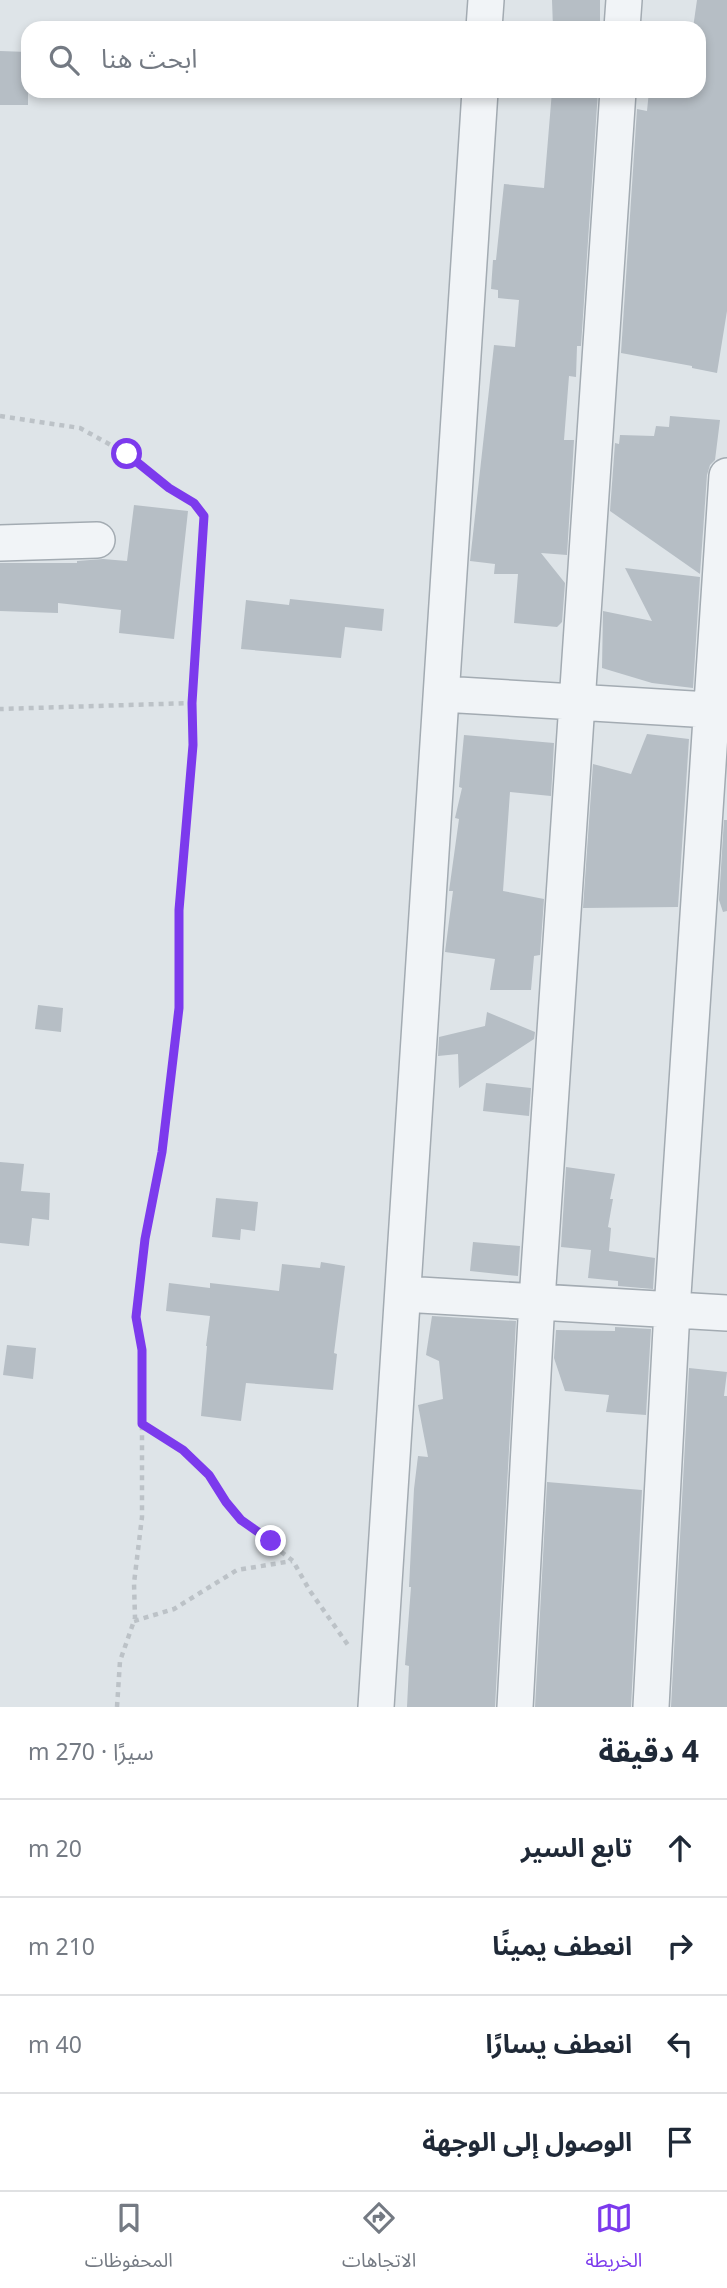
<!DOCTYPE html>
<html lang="ar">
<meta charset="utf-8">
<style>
body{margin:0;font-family:"Noto Sans","Noto Sans Arabic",sans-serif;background:#f2f2f3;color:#1f2937;direction:rtl}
.stop{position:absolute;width:21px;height:21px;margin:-16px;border:5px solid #7c3aed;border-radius:50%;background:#fff}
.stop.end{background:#7c3aed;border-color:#fff;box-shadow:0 2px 7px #0008}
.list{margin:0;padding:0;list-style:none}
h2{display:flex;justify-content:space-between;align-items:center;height:91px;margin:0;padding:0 28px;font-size:30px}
h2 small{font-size:23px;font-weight:400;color:#747a83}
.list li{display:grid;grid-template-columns:46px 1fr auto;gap:21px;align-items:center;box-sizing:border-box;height:98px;padding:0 28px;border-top:2px solid #e0e1e3}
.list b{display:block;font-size:26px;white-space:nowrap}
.list em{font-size:23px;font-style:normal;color:#747a83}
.icon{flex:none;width:38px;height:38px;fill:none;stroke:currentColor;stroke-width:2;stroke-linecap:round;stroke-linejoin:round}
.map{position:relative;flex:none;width:727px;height:1707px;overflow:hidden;direction:ltr}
.search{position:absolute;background:#fff;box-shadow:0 4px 10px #0003;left:21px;right:21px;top:21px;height:77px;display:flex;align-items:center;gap:18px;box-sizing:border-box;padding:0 24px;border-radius:21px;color:#747a83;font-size:26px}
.sheet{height:483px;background:#fff}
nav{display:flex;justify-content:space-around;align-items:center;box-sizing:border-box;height:98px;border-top:2px solid #e0e1e3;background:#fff;font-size:19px;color:#747a83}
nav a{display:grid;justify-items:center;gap:4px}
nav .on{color:#7c3aed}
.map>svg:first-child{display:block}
.building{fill:#b6bec5}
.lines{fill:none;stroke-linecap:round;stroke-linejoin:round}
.minor-casing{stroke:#a3abb2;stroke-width:38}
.path{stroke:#bcc2c7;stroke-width:4.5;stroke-dasharray:5 5;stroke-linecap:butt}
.minor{stroke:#f1f4f7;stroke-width:35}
.route{stroke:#7c3aed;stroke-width:9}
</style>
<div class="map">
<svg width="727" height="1707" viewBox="0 0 727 1707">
<rect width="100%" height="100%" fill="#dee4e8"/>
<path class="building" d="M 552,0 L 600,0 L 600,28 L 553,28 Z
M 697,0 L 727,0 L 727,311 L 717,373 L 692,368 L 692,366 L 621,353 L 637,109 L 647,111 L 649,91 L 699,91 L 699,28 L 693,28 Z
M 0,51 L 28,52 L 28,105 L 0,105 Z
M 552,91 L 598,91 L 581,346 L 577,346 L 576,377 L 569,376 L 564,440 L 574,440 L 567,555 L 541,553 L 565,583 L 562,622 L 557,627 L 514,623 L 518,574 L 494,574 L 495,564 L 470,561 L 494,345 L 515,347 L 519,300 L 498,298 L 498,290 L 491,289 L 493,260 L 496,260 L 504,184 L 544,188 Z
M 670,416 L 720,420 L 715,460 L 710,465 L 707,475 L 700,574 L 610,511 L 615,443 L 619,444 L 620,435 L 654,436 L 656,426 L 669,427 Z
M 134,505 L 188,511 L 174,639 L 119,633 L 121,610 L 58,603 L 58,613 L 0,611 L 0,563 L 77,563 L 77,561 L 103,559 L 127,561 Z
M 625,568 L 700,577 L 693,688 L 652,683 L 602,668 L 603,611 L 652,621 Z
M 290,599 L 384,609 L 382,631 L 345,627 L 341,658 L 241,649 L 246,600 L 289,605 Z
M 647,734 L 689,739 L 678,907 L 583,908 L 593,764 L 631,774 Z
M 464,735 L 554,743 L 551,796 L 510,792 L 503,891 L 544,899 L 540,955 L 534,956 L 531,990 L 490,990 L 495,959 L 445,952 L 453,891 L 449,891 L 459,819 L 455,818 L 462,788 L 459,787 Z
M 724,820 L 727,820 L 727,911 L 723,912 L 719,900 Z
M 38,1005 L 63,1008 L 61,1032 L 35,1029 Z
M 487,1012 L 535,1032 L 534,1039 L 459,1088 L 458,1054 L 438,1056 L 439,1037 L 485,1026 Z
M 486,1083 L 531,1088 L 529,1116 L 483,1111 Z
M 0,1162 L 24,1164 L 21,1191 L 50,1193 L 49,1220 L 32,1218 L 29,1246 L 0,1243 Z
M 566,1167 L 615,1174 L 610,1199 L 613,1199 L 608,1227 L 611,1228 L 609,1251 L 655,1258 L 653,1289 L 618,1286 L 618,1281 L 588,1278 L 591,1250 L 561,1247 Z
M 216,1198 L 258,1202 L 255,1231 L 241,1229 L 240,1240 L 212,1237 Z
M 473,1242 L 520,1246 L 518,1276 L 470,1271 Z
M 321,1262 L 345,1266 L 334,1353 L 337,1354 L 333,1390 L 246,1383 L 241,1421 L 201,1416 L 207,1346 L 206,1346 L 210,1316 L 166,1311 L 169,1283 L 210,1288 L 210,1283 L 279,1291 L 282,1264 L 320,1268 Z
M 432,1316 L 516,1321 L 495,1707 L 407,1707 L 409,1666 L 405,1665 L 411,1587 L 409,1587 L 414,1489 L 418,1456 L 428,1457 L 418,1405 L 443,1399 L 439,1361 L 426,1355 Z
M 615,1327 L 651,1329 L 646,1415 L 606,1412 L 609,1395 L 565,1391 L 554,1358 L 556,1330 L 615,1331 Z
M 7,1345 L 36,1348 L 33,1379 L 3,1375 Z
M 689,1368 L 727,1372 L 724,1396 L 727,1396 L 727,1707 L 671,1707 Z
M 547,1482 L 642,1490 L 631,1707 L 535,1707 Z"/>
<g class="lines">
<defs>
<path id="minor" d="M 484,28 L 486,0
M 622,28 L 624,0
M 0,543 L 97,540
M 442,694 L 727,711
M 403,1294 L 727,1313
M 376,1707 L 480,91
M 515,1707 L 537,1300 L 618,91
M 651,1707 L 672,1310 L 727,476"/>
</defs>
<use href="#minor" class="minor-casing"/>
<path class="path" d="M 0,416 L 80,428 L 127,454 L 169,488 L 194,503 L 204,516 L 192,703 L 0,709
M 143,1424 L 183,1450 L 209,1475 L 226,1501 L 241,1520 L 293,1561 L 310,1591 L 348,1645
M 134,1621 L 174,1609 L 237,1570 L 292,1561
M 117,1707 L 120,1661 L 135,1618 L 134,1583 L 142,1517 L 142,1350 L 136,1317 L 145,1239 L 162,1152 L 179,1008 L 179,910 L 193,745 L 192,703"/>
<use href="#minor" class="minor"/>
</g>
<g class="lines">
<path class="route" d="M 127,454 L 169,488 L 194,503 L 204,516 L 192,703 L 193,745 L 179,910 L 179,1008 L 162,1152 L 145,1239 L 136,1317 L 142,1350 L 142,1424 L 183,1450 L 209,1475 L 226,1502 L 241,1520 L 271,1541"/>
</g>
</svg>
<div class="stop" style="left:127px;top:454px"></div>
<div class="stop end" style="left:271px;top:1541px"></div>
<div class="search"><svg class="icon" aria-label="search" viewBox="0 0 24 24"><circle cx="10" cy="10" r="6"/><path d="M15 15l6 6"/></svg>ابحث هنا</div>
</div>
<section class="sheet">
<h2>4 دقيقة<small>سيرًا · 270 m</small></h2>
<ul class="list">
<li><svg class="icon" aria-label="ahead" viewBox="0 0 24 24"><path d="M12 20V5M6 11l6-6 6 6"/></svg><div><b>تابع السير</b></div><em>20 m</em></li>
<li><svg class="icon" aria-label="right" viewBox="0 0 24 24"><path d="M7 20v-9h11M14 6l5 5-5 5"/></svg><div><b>انعطف يمينًا</b></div><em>210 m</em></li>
<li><svg class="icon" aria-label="left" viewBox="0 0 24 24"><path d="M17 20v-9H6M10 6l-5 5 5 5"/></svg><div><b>انعطف يسارًا</b></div><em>40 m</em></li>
<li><svg class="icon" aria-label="arrive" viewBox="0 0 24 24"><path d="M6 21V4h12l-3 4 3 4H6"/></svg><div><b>الوصول إلى الوجهة</b></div></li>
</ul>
</section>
<nav>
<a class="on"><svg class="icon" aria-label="map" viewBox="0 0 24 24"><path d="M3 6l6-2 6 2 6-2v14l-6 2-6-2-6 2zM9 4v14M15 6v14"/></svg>الخريطة</a>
<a><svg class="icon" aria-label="directions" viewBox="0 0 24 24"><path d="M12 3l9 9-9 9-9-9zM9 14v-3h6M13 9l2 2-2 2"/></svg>الاتجاهات</a>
<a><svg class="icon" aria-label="saved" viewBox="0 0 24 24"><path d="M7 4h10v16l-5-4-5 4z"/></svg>المحفوظات</a>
</nav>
